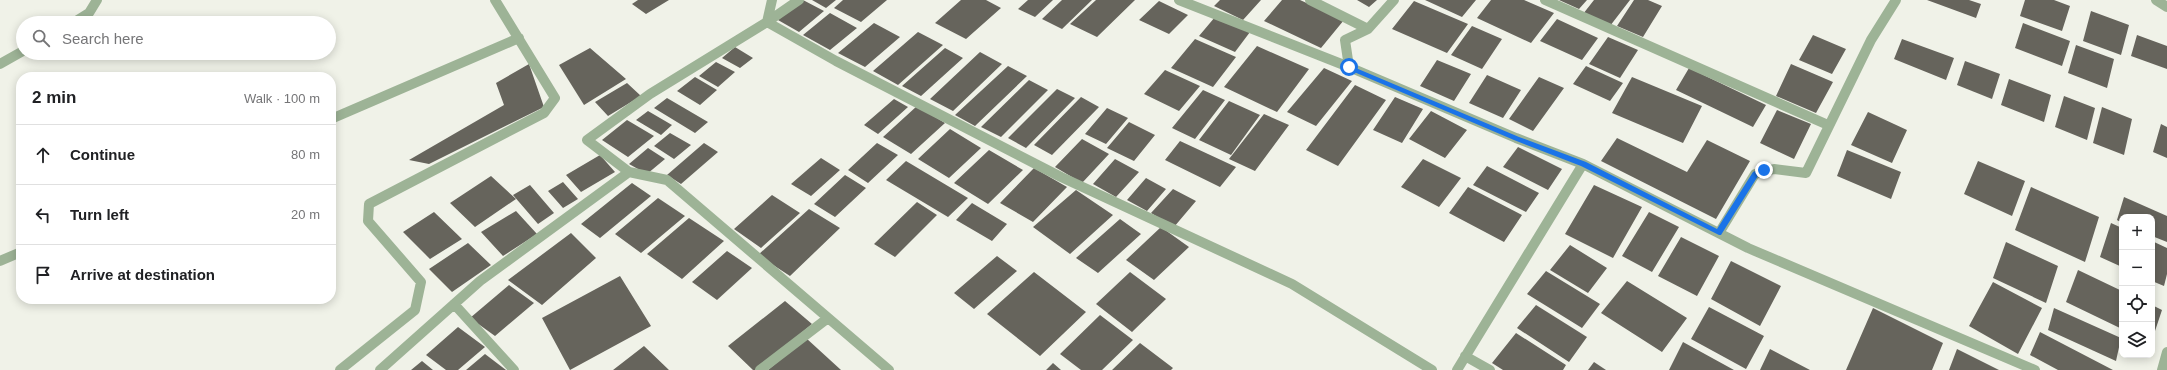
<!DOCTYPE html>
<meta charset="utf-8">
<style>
body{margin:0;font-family:Helvetica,sans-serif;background:#f6f6f6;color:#202124}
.controls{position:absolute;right:12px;bottom:12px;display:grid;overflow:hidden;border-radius:8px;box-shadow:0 2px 10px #0003}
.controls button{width:36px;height:36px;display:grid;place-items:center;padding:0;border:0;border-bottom:1px solid #e0e0e0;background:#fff;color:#202124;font:20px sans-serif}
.stop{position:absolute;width:12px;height:12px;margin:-9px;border:3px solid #1a73e8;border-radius:50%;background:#fff}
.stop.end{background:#1a73e8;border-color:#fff;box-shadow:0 1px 4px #0008}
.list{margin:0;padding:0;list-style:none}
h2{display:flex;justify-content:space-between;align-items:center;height:52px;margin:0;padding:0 16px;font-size:17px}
h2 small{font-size:13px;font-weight:400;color:#757577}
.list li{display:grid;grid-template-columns:26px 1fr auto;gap:12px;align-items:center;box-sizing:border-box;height:60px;padding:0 16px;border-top:1px solid #e0e0e0}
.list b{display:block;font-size:15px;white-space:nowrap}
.list em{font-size:13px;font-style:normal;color:#757577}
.icon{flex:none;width:22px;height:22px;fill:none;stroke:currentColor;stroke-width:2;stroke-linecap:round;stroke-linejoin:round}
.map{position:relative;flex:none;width:2167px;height:370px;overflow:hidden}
.search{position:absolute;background:#fff;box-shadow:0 2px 10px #0003;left:16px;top:16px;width:320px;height:44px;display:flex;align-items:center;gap:10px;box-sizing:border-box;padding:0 14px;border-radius:22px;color:#757577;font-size:15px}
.panel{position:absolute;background:#fff;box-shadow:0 2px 10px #0003;left:16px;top:72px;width:320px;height:232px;border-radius:16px}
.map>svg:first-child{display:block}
.building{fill:#66645c}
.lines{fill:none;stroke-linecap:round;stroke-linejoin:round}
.street{stroke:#9db396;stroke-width:10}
.route{fill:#1a73e8}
</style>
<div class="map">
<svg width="2167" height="370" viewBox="0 0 2167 370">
<rect width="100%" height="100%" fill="#f0f2e8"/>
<path class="building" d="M 638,0 L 669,0 L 646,14 L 632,4 Z
M 803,0 L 824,11 L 799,32 L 778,20 Z
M 812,0 L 836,0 L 826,8 Z
M 843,0 L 887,0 L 861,22 L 834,8 Z
M 961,0 L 986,0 L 1001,8 L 966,39 L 935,23 Z
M 1028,0 L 1053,0 L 1035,17 L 1018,9 Z
M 1062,0 L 1092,0 L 1062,29 L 1042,19 Z
M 1096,0 L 1135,0 L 1097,37 L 1070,24 Z
M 1220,0 L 1261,0 L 1243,20 L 1214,6 Z
M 1282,0 L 1300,0 L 1344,20 L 1321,48 L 1264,21 Z
M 1357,0 L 1377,0 L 1369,7 Z
M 1425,0 L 1476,0 L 1462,17 Z
M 1491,0 L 1524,0 L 1554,13 L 1531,43 L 1477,18 Z
M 1559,0 L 1587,0 L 1579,9 Z
M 1594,0 L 1630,0 L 1610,26 L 1583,14 Z
M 1634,0 L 1648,0 L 1662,6 L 1643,37 L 1617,26 Z
M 1927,0 L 1969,0 L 1981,4 L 1976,18 Z
M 2025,0 L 2054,0 L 2070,6 L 2062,31 L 2020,16 Z
M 1159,1 L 1188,15 L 1169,34 L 1139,20 Z
M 1414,1 L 1468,24 L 1447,53 L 1392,29 Z
M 2091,11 L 2129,25 L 2121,55 L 2083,41 Z
M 830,13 L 857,28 L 830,50 L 803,35 Z
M 1215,17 L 1250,32 L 1235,52 L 1199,36 Z
M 1557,19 L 1598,38 L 1582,60 L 1540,41 Z
M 874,23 L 900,37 L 865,67 L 838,53 Z
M 2023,23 L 2070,41 L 2062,66 L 2015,48 Z
M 1472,26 L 1502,39 L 1482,69 L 1451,55 Z
M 918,32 L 943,45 L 898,85 L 873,71 Z
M 1813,35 L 1846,49 L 1832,74 L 1799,60 Z
M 2137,35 L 2167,46 L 2167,69 L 2131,56 Z
M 1608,37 L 1638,50 L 1620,78 L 1589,64 Z
M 1195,39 L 1236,57 L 1213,87 L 1171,68 Z
M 1902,39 L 1954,58 L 1946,80 L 1894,59 Z
M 2076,45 L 2114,59 L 2107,88 L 2068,73 Z
M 1257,46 L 1309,69 L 1277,112 L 1224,87 Z
M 735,47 L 753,58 L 740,68 L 722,58 Z
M 590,48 L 626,79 L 584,105 L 559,65 Z
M 945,48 L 963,58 L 921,96 L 902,86 Z
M 980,52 L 1002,64 L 953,111 L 930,99 Z
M 1437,60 L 1471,74 L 1454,101 L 1420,86 Z
M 1965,61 L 2000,74 L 1992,99 L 1957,85 Z
M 716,62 L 735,72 L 718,87 L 699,76 Z
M 529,64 L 544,107 L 429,164 L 409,160 L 504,105 L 496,83 Z
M 1791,64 L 1833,82 L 1816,113 L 1776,96 Z
M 1008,66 L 1027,76 L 975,126 L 955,115 Z
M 1586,66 L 1623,83 L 1610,101 L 1573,84 Z
M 1324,68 L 1352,81 L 1316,126 L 1287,112 Z
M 1689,68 L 1766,105 L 1753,127 L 1676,90 Z
M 1165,70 L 1200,86 L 1179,111 L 1144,94 Z
M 1487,75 L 1521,90 L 1503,118 L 1469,103 Z
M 695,77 L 717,90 L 700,105 L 677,91 Z
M 1539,77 L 1564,88 L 1533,131 L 1509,119 Z
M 1632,77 L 1702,106 L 1683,143 L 1612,113 Z
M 2009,79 L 2051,95 L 2044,122 L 2001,105 Z
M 1029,80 L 1048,90 L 1001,137 L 981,127 Z
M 627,83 L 641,96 L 608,116 L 595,102 Z
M 1355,85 L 1386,100 L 1338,166 L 1306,150 Z
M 1057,89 L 1075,98 L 1026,148 L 1008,138 Z
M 1203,90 L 1225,100 L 1195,139 L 1172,128 Z
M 2064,96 L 2095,108 L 2087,140 L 2055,127 Z
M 1081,97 L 1099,107 L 1052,155 L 1034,145 Z
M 1395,97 L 1423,109 L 1402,143 L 1373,130 Z
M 667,98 L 708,122 L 695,133 L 654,108 Z
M 894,99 L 908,107 L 878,134 L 864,125 Z
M 1229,101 L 1260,115 L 1231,155 L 1199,140 Z
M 917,106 L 945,123 L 911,154 L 883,137 Z
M 2102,107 L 2132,119 L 2124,155 L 2093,143 Z
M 1107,108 L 1128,118 L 1106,144 L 1085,134 Z
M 1777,110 L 1811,124 L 1794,159 L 1760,143 Z
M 648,111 L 672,125 L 661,135 L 636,120 Z
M 1431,111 L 1467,130 L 1445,158 L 1409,139 Z
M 1868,112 L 1907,130 L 1892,163 L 1851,145 Z
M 1264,114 L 1289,125 L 1255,171 L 1229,159 Z
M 627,120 L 654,136 L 628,157 L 602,140 Z
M 1129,122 L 1155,135 L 1134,161 L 1107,148 Z
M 2161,124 L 2167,127 L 2167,158 L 2153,152 Z
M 950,129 L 981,148 L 949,178 L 918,159 Z
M 670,133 L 691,145 L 674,159 L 654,146 Z
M 1617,138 L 1687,172 L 1707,140 L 1750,161 L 1716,219 L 1601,161 Z
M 1082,139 L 1109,154 L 1082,183 L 1055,167 Z
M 1180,141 L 1236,167 L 1220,187 L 1165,160 Z
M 704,143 L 718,152 L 681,184 L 667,175 Z
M 877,143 L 898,155 L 868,183 L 848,170 Z
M 1518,147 L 1562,169 L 1548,190 L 1503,167 Z
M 648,148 L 665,159 L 647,174 L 629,164 Z
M 989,150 L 1023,170 L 988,204 L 954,183 Z
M 1847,150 L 1901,172 L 1891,199 L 1837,176 Z
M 600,155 L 615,172 L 581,192 L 566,175 Z
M 821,158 L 840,170 L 811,196 L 791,184 Z
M 1115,159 L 1139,172 L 1116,197 L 1093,184 Z
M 1423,159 L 1461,178 L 1439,207 L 1401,187 Z
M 906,161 L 968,198 L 948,217 L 886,180 Z
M 1978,161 L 2025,181 L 2012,216 L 1964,194 Z
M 1487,166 L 1539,193 L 1526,212 L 1473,185 Z
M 1034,168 L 1067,187 L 1033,222 L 1000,203 Z
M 845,175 L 866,188 L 835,217 L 814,204 Z
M 491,176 L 516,199 L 475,227 L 450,203 Z
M 1146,178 L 1166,189 L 1147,211 L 1127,200 Z
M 563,182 L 578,199 L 563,208 L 548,191 Z
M 632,183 L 651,196 L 600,238 L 581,224 Z
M 530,185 L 554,213 L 538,224 L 513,195 Z
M 1594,185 L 1642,207 L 1613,258 L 1565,234 Z
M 1468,187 L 1522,215 L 1504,242 L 1449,213 Z
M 2031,187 L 2099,217 L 2085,262 L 2015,230 Z
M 1173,189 L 1196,201 L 1174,227 L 1151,213 Z
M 1076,190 L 1113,215 L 1070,254 L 1033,227 Z
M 772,195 L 800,213 L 761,248 L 734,229 Z
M 2124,197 L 2167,216 L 2167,242 L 2152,236 L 2152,217 L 2122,217 L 2122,223 L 2117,220 Z
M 658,198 L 685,216 L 641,253 L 615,234 Z
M 917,202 L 937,215 L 895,257 L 874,244 Z
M 972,203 L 1007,224 L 992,241 L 956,220 Z
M 809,209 L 840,228 L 790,276 L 758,255 Z
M 516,211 L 537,234 L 503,256 L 481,232 Z
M 434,212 L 462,239 L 430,259 L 403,232 Z
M 1649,212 L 1679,227 L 1652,272 L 1622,256 Z
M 689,218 L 724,241 L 682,279 L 647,254 Z
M 1120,219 L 1141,234 L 1098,273 L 1076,258 Z
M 2111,223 L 2122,228 L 2122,267 L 2100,257 Z
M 1161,227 L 1189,247 L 1154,280 L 1126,260 Z
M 571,233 L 596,258 L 542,305 L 508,280 Z
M 1681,237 L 1719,256 L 1697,296 L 1658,276 Z
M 2152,241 L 2167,248 L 2167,274 L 2164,286 L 2152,281 Z
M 2006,242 L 2058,266 L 2046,303 L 1993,278 Z
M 468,243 L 491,265 L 452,292 L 429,269 Z
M 1570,245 L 1607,268 L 1588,293 L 1550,270 Z
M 727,251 L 752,268 L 717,300 L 692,282 Z
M 997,256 L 1017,271 L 974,309 L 954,293 Z
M 1731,261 L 1781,286 L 1760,326 L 1711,299 Z
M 2078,270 L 2122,291 L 2122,329 L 2066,302 Z
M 1546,271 L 1600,304 L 1582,328 L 1527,294 Z
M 1034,272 L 1086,312 L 1040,356 L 987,314 Z
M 1130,272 L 1166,299 L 1132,332 L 1096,304 Z
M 620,276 L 651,326 L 570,370 L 542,318 Z
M 1627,281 L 1687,318 L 1662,352 L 1601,313 Z
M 1993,282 L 2042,308 L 2018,354 L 1969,326 Z
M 509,285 L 534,303 L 495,336 L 470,318 Z
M 785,301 L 812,324 L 757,370 L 753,370 L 728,346 Z
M 1536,305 L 1587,337 L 1569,362 L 1517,328 Z
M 2152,305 L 2162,310 L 2152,340 Z
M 1709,307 L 1764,336 L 1746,369 L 1691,339 Z
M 1873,308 L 1943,343 L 1932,370 L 1846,370 Z
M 2054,308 L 2121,338 L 2116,361 L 2048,330 Z
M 1100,315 L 1133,340 L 1102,370 L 1081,370 L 1060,354 Z
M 458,327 L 485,347 L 458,370 L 446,370 L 426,355 Z
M 2040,332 L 2113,370 L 2058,370 L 2030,355 Z
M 1516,333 L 1566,365 L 1563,370 L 1503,370 L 1492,363 Z
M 806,338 L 841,370 L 768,370 Z
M 1683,342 L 1734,370 L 1669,370 Z
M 1140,343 L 1173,368 L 1171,370 L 1112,370 Z
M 644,346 L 669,370 L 613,370 Z
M 1770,349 L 1810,370 L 1760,370 Z
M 1957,349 L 1999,370 L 1949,370 Z
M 485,354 L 506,370 L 466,370 Z
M 422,361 L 433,370 L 411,370 Z
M 1594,362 L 1606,370 L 1588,370 Z
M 1053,363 L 1061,370 L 1046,370 Z"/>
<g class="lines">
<path class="street" d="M 772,0 L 767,22 L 836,61 L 1061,177 L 1292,284 L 1432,370
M 1179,0 L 1349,67
M 1310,0 L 1368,29
M 1394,0 L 1368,29 L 1345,40 L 1349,67 L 1516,138 L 1583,164 L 1457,370
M 1545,0 L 1828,125
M 2156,0 L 2167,7
M 73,23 L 89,13 L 97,0
M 0,64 L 23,51
M 331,119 L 519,38
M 1583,164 L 1748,248 L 2035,370
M 629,172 L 667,180 L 889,370
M 1719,233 L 1755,174 L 1774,169 L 1806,173 L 1871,40 L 1896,0
M 0,261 L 21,252
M 454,304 L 514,370
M 1465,356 L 1490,370
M 340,370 L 415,310 L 421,282 L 368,221 L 369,204 L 544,113 L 555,98 L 495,0
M 380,370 L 480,281 L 629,172 L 587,140 L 650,94 L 767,22 L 799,0
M 760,370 L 828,318
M 2162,370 L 2167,352"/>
</g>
<path class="route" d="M 1347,66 L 1351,66 L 1519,137 L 1586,162 L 1717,229 L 1753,172 L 1764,167 L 1768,170 L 1758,176 L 1721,235 L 1719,235 L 1581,166 L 1514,140 L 1347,69 Z"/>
</svg>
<div class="controls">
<button>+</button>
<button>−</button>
<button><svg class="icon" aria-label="locate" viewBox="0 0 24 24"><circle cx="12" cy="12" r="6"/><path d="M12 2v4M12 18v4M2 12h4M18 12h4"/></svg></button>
<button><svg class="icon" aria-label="layers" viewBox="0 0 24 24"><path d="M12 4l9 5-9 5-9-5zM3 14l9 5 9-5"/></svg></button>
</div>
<div class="stop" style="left:1349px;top:67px"></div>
<div class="stop end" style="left:1764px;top:170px"></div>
<div class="search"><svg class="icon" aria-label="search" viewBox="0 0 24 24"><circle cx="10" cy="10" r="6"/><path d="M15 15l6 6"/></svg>Search here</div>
<section class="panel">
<h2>2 min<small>Walk · 100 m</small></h2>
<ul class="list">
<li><svg class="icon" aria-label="ahead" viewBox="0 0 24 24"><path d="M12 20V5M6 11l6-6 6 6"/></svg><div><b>Continue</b></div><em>80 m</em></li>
<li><svg class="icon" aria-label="left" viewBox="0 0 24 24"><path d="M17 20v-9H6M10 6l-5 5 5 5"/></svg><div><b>Turn left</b></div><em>20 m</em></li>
<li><svg class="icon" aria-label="arrive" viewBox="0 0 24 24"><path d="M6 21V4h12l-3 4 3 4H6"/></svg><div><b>Arrive at destination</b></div></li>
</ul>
</section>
</div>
